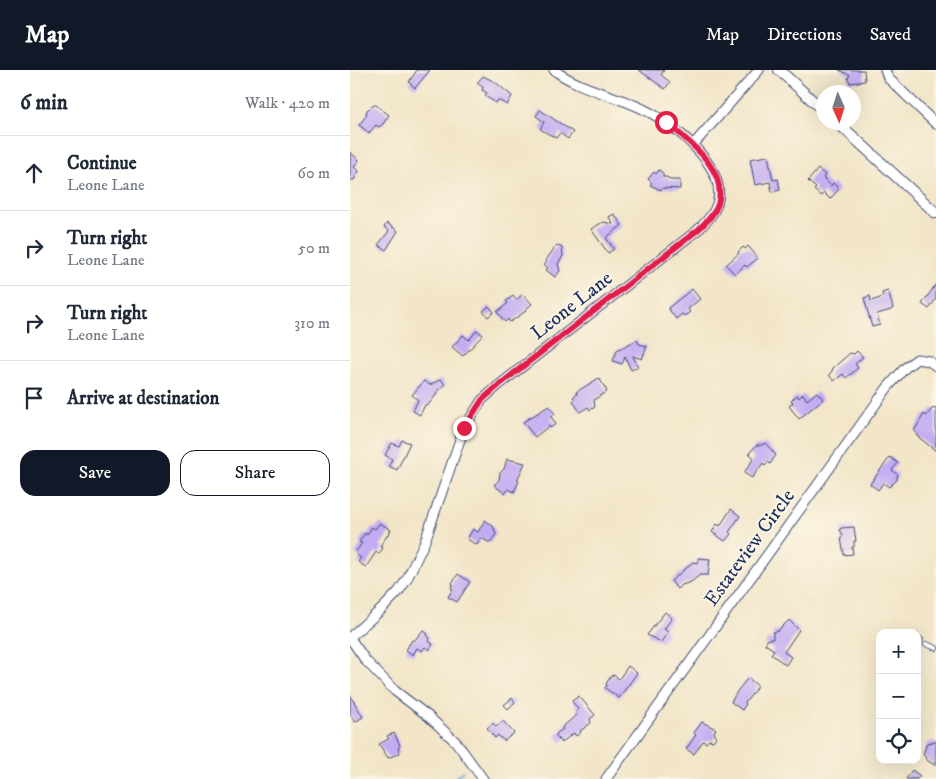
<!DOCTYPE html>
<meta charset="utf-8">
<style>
body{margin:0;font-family:"IM FELL DW Pica",serif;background:#f6f6f7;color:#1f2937}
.controls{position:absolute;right:15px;bottom:15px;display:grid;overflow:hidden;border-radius:10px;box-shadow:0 5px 20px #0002}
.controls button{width:45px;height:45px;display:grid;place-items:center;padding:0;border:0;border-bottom:1px solid #e0e1e3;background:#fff;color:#1f2937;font:25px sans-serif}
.compass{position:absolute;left:466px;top:15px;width:45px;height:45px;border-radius:50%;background:#fff;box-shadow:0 5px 20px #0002;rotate:177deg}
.stop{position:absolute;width:15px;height:15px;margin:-11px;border:4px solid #e11d48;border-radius:50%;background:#fff}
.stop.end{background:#e11d48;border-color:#fff;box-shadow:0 1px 5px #0008}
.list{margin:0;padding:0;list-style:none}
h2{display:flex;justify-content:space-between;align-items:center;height:65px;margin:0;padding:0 20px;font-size:21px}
h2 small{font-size:16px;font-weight:400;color:#747a83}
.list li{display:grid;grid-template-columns:32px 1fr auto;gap:15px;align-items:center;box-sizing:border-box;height:75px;padding:0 20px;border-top:1px solid #e0e1e3}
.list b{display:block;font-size:19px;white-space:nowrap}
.list p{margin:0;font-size:16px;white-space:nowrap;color:#747a83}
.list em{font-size:16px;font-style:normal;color:#747a83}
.actions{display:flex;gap:10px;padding:15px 20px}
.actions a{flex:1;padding:11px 0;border:1px solid #111827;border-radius:15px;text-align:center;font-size:18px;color:#111827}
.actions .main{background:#111827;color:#fff}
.icon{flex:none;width:28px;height:28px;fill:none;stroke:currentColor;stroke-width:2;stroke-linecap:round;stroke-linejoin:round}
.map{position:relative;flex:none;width:586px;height:709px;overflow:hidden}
header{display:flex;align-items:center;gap:30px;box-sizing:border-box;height:70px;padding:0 25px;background:#111827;color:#fff}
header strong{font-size:24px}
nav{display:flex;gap:28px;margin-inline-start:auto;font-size:18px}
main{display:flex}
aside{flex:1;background:#fff}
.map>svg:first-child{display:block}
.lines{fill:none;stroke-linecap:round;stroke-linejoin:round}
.stream{stroke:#63a5d7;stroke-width:2}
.building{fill:#c3abf3}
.service-casing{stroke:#3b4a6e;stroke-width:6}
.minor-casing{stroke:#3b4a6e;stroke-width:11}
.tertiary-casing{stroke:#3b4a6e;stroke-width:12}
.service{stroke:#fff;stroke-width:4.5}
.minor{stroke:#fff;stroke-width:9}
.tertiary{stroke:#fff;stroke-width:10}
.route{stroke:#e11d48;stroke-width:6}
.labels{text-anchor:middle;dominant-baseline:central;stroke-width:4;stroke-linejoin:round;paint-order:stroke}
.street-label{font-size:20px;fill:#1b2f5e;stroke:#fcf5e5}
</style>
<header>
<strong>Map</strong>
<nav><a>Map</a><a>Directions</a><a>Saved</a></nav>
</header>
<main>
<aside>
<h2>6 min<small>Walk · 420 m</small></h2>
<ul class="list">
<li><svg class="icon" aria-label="ahead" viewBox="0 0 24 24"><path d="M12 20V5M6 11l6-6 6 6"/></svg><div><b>Continue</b><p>Leone Lane</p></div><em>60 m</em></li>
<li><svg class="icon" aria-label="right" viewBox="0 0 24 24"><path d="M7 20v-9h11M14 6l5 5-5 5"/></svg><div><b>Turn right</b><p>Leone Lane</p></div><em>50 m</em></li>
<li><svg class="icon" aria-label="right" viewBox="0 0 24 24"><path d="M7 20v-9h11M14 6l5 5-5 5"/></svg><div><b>Turn right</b><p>Leone Lane</p></div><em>310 m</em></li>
<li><svg class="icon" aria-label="arrive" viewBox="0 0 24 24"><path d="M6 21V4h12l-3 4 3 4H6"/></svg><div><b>Arrive at destination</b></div></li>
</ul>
<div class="actions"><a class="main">Save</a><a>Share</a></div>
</aside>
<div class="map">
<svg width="586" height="709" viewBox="0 0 586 709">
<rect width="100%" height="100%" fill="#fcf5e5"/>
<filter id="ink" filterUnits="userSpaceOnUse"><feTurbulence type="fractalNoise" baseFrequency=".02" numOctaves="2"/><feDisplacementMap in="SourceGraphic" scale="10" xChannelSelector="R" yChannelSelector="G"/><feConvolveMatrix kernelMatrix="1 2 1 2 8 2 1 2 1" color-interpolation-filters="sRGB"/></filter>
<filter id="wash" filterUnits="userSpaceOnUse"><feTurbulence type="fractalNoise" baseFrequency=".0096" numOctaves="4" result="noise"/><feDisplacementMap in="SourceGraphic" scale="20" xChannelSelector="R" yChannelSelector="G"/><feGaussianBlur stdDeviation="1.12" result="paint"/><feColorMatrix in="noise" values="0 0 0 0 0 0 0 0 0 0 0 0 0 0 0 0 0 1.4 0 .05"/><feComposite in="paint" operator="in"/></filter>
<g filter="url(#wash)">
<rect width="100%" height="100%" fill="#f2e5c8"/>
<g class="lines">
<path class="stream" d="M 104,709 L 113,701"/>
</g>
<g id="blocks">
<path class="building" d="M 67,0 L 80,0 L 65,18 L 59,12 Z
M 289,0 L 314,0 L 311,5 L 320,12 L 315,19 Z
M 489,0 L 514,0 L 515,11 L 500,13 L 498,8 L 500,5 Z
M 133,6 L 145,12 L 162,26 L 157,35 L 148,30 L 146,33 L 135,26 L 137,23 L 132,20 L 133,17 L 127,13 Z
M 24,35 L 26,35 L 39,45 L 33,54 L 29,57 L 26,55 L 19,63 L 9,55 L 16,46 L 17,40 Z
M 190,40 L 223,62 L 218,69 L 210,63 L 206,68 L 190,59 L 194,52 L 186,46 Z
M 0,82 L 9,90 L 4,97 L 9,101 L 4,110 L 0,110 Z
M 418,86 L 423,110 L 428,109 L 430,120 L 422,122 L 420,112 L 405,115 L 400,89 Z
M 468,99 L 475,105 L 473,108 L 481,116 L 483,113 L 489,119 L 480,129 L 474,123 L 471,126 L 464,120 L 466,118 L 458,111 Z
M 309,100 L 313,103 L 313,107 L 317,107 L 320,110 L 330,110 L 330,119 L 313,118 L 311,120 L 300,115 L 302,113 L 298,109 L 304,102 L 306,104 Z
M 264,144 L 272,155 L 256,168 L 264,179 L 258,183 L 241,159 L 253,152 L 263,154 L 259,147 Z
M 37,153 L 48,161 L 36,180 L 28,175 L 39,161 L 34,157 Z
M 207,175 L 212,178 L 213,186 L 208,194 L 210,201 L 205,207 L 196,200 L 198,198 L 194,195 L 197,191 L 196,190 Z
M 398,176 L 408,188 L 397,197 L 395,195 L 385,204 L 376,195 L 389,183 L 388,182 L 393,177 L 395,179 Z
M 586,214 L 586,229 L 579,239 L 572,234 Z
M 342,219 L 350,229 L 338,239 L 340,242 L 334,246 L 332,244 L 326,249 L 318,238 Z
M 538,221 L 543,238 L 541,240 L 527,244 L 530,255 L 522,257 L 514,228 L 520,226 L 521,231 L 533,227 L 532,223 Z
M 173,224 L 182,234 L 175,240 L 176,241 L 160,252 L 158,249 L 155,252 L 147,242 L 158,233 L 156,231 L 163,226 L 166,230 Z
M 139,236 L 144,242 L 138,247 L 133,241 Z
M 127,260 L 133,265 L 113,286 L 102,277 L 113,265 L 119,270 Z
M 287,270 L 289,274 L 297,276 L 292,289 L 283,286 L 288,297 L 281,300 L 275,287 L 272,294 L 263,291 L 267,280 Z
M 507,281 L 513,287 L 505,294 L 508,298 L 496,308 L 493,304 L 484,311 L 479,305 L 482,301 L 483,298 L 500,283 L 504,284 Z
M 249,308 L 257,321 L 244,330 L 245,337 L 240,340 L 238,337 L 230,342 L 223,331 L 225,330 L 223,327 L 227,324 L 226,322 Z
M 91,309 L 95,315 L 87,322 L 86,325 L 79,334 L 75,335 L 70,345 L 63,341 L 68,330 L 62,325 L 74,311 L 80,315 Z
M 467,322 L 473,329 L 449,349 L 439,336 L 443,333 L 441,331 L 447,325 L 449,328 L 453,324 L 457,330 Z
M 199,336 L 205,344 L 201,347 L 206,354 L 200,358 L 199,356 L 185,367 L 173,352 Z
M 586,338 L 586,381 L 566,365 L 567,363 L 564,361 L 574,344 L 576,346 L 582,339 Z
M 52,370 L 60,373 L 47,400 L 39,396 L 42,389 L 35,385 L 42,373 L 49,376 Z
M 415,373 L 426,385 L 420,394 L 418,392 L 415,396 L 413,393 L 402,408 L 394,403 L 404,388 L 399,383 L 407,375 L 412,375 Z
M 540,387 L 548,393 L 542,400 L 548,405 L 547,407 L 547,410 L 539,417 L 533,413 L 528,420 L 520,414 Z
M 157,389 L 175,393 L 167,410 L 169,411 L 164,422 L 158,419 L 155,424 L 144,415 L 149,410 L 150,403 L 154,399 Z
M 381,439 L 390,446 L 379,462 L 381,464 L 375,471 L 362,462 L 367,454 L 370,456 Z
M 135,450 L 143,456 L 146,464 L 140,473 L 131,468 L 127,475 L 117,469 L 123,459 L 128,462 Z
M 30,453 L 41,460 L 30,476 L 33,478 L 29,484 L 26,482 L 16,497 L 8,492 L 11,488 L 5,483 L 12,473 L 9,472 L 15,463 L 17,465 L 22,457 L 25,459 Z
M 504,457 L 506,471 L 504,471 L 504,477 L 502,477 L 503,484 L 494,485 L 491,468 L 493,465 L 490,460 L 491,458 Z
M 348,488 L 360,489 L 358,505 L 350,505 L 341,512 L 332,515 L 327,519 L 321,511 L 343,492 L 348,493 Z
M 108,504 L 120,512 L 107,532 L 98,527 L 103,519 L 101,518 L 103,514 L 102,513 Z
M 315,542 L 322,548 L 314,559 L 318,562 L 311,572 L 297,565 Z
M 439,550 L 449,560 L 434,582 L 441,587 L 436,595 L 421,584 L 424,580 L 415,574 L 418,569 L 423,569 L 423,562 L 428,561 Z
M 73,560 L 78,564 L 77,565 L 80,568 L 78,571 L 83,574 L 79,580 L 75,577 L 72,581 L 67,578 L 63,585 L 56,580 L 62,570 L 64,571 Z
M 567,563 L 574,569 L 567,577 Z
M 278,596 L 287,603 L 269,628 L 255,618 L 257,615 L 256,614 L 261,606 L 264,605 L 269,609 Z
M 398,608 L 408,616 L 395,633 L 396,634 L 392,640 L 381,632 L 388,620 Z
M 0,625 L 13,647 L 5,652 L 0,644 Z
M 229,626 L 245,645 L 240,649 L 241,653 L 230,661 L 231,662 L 226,666 L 224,663 L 211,673 L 206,666 L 206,664 L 213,659 L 212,657 L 227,645 L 226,643 L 228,639 L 222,631 Z
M 162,628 L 165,632 L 158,639 L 154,635 Z
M 153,651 L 164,663 L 154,671 L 148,665 L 145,668 L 137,658 L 143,653 L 146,657 Z
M 352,652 L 366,659 L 364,662 L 366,667 L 363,671 L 359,670 L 356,673 L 353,671 L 344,684 L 336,679 L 346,665 L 344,663 Z
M 44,663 L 50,675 L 48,679 L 50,683 L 38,688 L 29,674 L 39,669 L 37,666 Z
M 586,671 L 586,696 L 578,691 L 573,684 L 577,673 Z
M 562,700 L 570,706 L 567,709 L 556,709 Z"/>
</g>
</g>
<g filter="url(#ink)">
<use href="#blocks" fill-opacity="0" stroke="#3b4a6e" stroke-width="1"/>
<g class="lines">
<defs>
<path id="service" d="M 576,574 L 586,578"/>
<path id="minor" d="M 535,0 L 538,8 L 586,54
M 343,75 L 409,0
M 0,567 L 32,539 L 49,521 L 57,509 L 75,471 L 114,358 L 132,330 L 149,315 L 349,159 C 356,152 364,144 367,134 C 379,98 324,54 295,40 C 266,25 231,20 204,0
M 0,568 L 16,591 L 45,621 L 78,646 L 106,672 L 133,709
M 256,709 L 538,317 L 555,298 L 567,289 L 579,291 L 586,296"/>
<path id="tertiary" d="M 429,0 L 473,40
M 487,52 L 586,143"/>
</defs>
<use href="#service" class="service-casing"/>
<use href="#minor" class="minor-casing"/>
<use href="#tertiary" class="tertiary-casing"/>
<use href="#service" class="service"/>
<use href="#minor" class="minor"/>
<use href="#tertiary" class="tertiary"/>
</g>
</g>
<g class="lines" filter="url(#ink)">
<path class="route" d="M 114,358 L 132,330 L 149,315 L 349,159 C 356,152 365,144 368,134 C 378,99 339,72 316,52"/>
</g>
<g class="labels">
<g class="street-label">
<text transform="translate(222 236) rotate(-38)">Leone Lane</text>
<text transform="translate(400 478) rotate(-54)">Estateview Circle</text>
</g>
</g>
</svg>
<div class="controls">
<button>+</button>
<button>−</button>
<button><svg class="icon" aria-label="locate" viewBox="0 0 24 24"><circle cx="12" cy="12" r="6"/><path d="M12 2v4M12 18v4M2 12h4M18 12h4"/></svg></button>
</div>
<svg class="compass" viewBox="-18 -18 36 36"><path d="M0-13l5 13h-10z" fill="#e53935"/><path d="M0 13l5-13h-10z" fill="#747a83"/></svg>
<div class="stop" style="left:316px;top:52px"></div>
<div class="stop end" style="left:114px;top:358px"></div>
</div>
</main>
